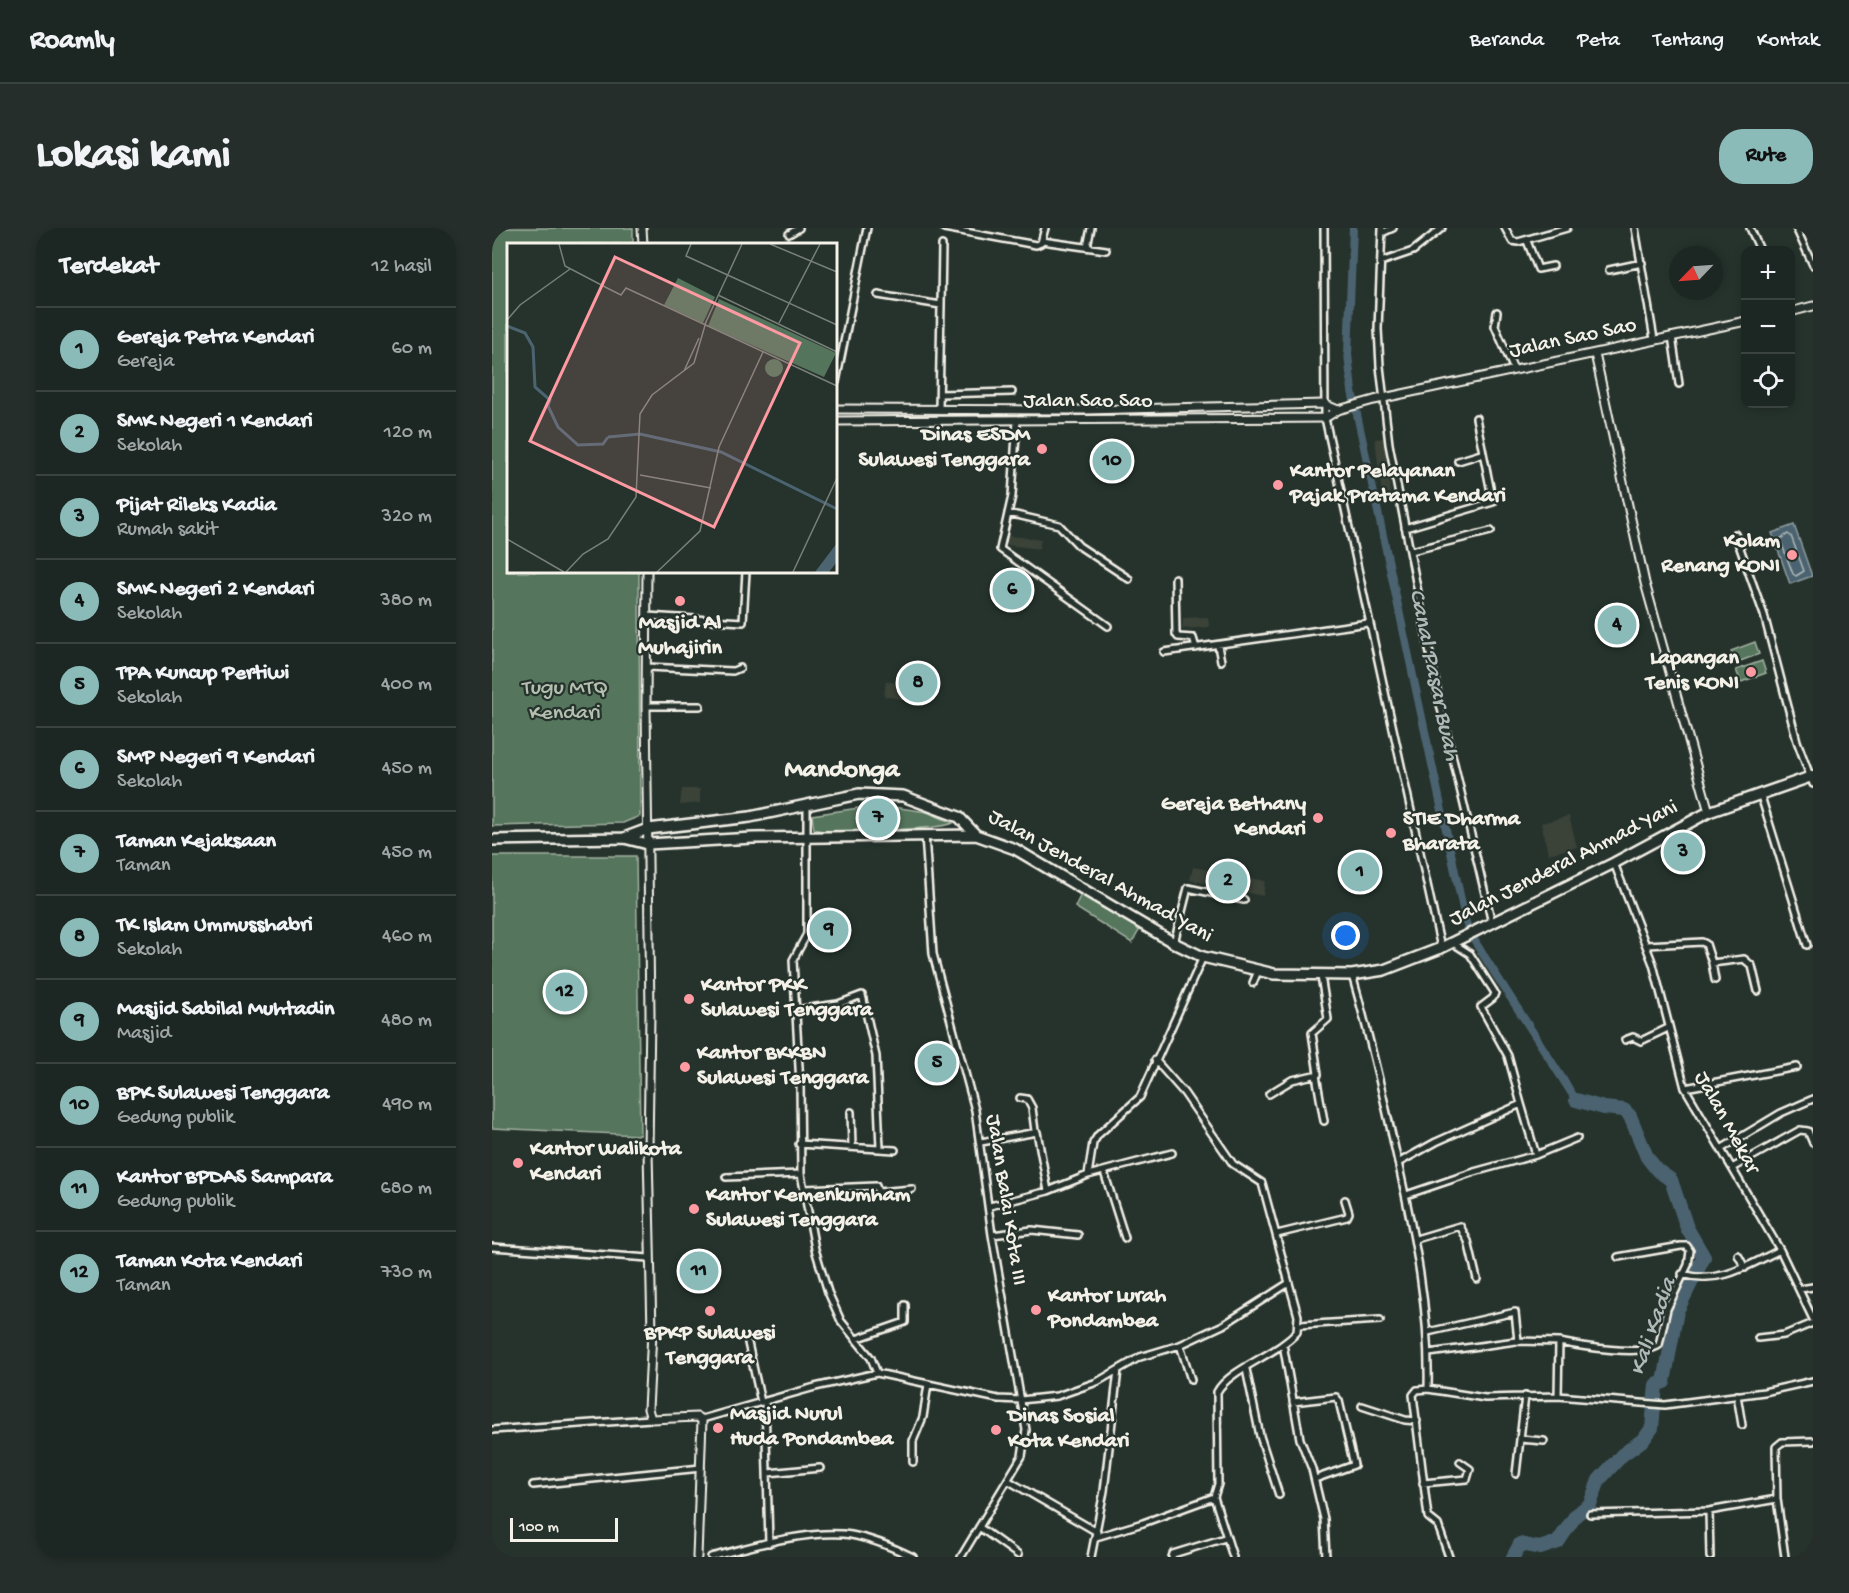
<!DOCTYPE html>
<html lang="id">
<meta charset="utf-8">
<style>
body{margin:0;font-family:"Gochi Hand",sans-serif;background:#252e2a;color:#f1f3f6}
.controls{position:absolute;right:18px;top:18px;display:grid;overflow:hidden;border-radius:12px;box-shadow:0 3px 9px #0003}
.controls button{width:54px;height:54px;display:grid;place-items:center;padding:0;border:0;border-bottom:2px solid #3a4340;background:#1c2622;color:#f1f3f6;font:30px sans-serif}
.compass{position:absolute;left:1177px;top:18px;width:54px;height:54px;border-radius:50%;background:#1c2622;box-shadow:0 3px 9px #0003;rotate:245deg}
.scale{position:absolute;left:18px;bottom:15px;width:108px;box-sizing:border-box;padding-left:6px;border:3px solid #f4f1e8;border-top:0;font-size:16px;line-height:21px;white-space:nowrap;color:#f4f1e8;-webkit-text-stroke:4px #26332d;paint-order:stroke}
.you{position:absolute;left:854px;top:708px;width:21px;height:21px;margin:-15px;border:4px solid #fff;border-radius:50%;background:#1a73e8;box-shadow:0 0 0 9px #1a73e833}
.badge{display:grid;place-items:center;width:39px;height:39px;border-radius:50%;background:#8bbbb9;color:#111;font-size:20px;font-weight:700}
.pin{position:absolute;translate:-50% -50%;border:3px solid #fff;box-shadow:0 2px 6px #0006}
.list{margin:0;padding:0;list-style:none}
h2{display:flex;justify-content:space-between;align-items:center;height:78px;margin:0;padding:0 24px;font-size:26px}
h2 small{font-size:20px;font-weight:400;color:#a0a5a5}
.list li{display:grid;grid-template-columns:39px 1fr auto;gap:18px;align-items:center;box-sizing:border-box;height:84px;padding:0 24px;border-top:2px solid #3a4340}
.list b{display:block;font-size:22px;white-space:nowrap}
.list p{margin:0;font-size:20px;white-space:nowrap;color:#a0a5a5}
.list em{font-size:20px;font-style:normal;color:#a0a5a5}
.icon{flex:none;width:33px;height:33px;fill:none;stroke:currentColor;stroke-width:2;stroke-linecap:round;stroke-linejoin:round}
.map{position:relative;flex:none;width:1321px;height:1329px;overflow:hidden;border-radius:24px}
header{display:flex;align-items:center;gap:36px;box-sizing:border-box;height:84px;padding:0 30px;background:#1c2622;border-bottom:2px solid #3a4340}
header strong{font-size:28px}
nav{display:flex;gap:33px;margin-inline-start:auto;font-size:21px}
.intro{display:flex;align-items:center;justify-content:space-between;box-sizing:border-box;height:144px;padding:0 36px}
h1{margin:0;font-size:42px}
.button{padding:15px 27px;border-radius:24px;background:#8bbbb9;color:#111;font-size:21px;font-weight:700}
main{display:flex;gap:36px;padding:0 36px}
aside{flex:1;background:#1c2622;border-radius:24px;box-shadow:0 3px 9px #0003}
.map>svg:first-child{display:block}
.built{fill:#3a4338}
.green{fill:#55745c;stroke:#a4b2a2;stroke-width:1.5}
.water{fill:#4b6470;stroke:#8f9ca0;stroke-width:1.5}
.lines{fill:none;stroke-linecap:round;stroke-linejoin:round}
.shore{stroke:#b0b9b8;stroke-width:1.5}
.canal{stroke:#4b6470;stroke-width:8}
.river{stroke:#4b6470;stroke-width:14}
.minor-casing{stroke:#f4f1e8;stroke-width:10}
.tertiary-casing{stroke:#f4f1e8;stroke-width:11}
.trunk-casing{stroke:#f4f1e8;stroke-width:14}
.minor{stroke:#26332d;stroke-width:5}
.tertiary{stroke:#26332d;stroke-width:7}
.trunk{stroke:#26332d;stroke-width:9}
.poi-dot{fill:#ff9aa2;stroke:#26332d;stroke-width:2}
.labels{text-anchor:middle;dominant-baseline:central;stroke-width:4.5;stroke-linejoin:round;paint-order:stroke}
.street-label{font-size:22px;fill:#f4f1e8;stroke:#26332d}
.poi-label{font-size:22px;font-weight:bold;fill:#f4f1e8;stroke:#26332d;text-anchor:start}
.park-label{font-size:22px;fill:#b4bfb0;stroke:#26332d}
.water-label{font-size:24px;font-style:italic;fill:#b0b9b8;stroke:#26332d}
.quarter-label{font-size:26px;font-weight:bold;fill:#f4f1e8;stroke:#26332d}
.inset-river{fill:none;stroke:#4b6470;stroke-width:3}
.inset-road{fill:none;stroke:#787f78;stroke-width:1.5}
.view{fill:#ff9aa2;fill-opacity:0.15;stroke:#ff9aa2;stroke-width:3}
.inset-edge{fill:none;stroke:#f4f1e8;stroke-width:3}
</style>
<header>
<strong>Roamly</strong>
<nav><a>Beranda</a><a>Peta</a><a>Tentang</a><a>Kontak</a></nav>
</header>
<div class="intro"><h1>Lokasi kami</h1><a class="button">Rute</a></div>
<main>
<aside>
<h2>Terdekat<small>12 hasil</small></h2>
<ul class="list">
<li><span class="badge">1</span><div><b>Gereja Petra Kendari</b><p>Gereja</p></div><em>60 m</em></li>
<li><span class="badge">2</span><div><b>SMK Negeri 1 Kendari</b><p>Sekolah</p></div><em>120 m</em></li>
<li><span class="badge">3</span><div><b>Pijat Rileks Kadia</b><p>Rumah sakit</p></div><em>320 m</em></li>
<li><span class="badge">4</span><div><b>SMK Negeri 2 Kendari</b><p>Sekolah</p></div><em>380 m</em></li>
<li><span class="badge">5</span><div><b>TPA Kuncup Pertiwi</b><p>Sekolah</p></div><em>400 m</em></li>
<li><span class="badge">6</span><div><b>SMP Negeri 9 Kendari</b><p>Sekolah</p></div><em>450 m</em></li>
<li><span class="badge">7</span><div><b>Taman Kejaksaan</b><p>Taman</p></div><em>450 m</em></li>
<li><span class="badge">8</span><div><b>TK Islam Ummusshabri</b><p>Sekolah</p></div><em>460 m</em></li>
<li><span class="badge">9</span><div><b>Masjid Sabilal Muhtadin</b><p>Masjid</p></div><em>480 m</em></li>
<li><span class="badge">10</span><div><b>BPK Sulawesi Tenggara</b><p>Gedung publik</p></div><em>490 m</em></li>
<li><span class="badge">11</span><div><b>Kantor BPDAS Sampara</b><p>Gedung publik</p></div><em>680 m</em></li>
<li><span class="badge">12</span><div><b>Taman Kota Kendari</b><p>Taman</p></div><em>730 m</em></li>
</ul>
</aside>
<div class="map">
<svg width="1321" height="1329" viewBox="0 0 1321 1329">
<rect width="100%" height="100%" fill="#26332d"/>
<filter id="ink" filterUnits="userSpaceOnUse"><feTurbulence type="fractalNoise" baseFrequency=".0167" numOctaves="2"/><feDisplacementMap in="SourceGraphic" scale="12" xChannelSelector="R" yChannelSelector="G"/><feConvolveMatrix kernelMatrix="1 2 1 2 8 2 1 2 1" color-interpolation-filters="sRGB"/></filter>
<g filter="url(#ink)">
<path class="built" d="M 892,210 L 899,266 L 890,267 L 883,211 Z
M 516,308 L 549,311 L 547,321 L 515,317 Z
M 518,343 L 529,346 L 521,381 L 511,378 Z
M 1126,376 L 1137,415 L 1125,419 L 1114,379 Z
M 716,389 L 717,399 L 690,401 L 691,390 Z
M 394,453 L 415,457 L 413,472 L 392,468 Z
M 190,561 L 208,561 L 208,575 L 188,577 Z
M 1077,588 L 1085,619 L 1056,626 L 1049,595 Z
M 701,639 L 773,653 L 771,668 L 698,652 Z"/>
<path class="green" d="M 0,0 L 141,0 L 141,16 L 16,16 L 16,344 L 147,344 L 148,588 L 131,595 L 0,598 Z
M 1263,414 L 1267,426 L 1243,435 L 1239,423 Z
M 1270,433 L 1274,445 L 1249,454 L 1244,442 Z
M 387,577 L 435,584 L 461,595 C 450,601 332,607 322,601 L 320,587 Z
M 0,628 L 144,628 L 148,907 L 0,900 Z
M 590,664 L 649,699 L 640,715 L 583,679 Z"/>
<path class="water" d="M 1302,297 L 1320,348 L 1298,356 L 1280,305 Z"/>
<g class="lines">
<path class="shore" d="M 1296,306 L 1299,308 L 1312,343 L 1304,348 L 1301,346 L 1288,311 Z"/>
<path class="canal" d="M 861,0 L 856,126 L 860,163 L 974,695 L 985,717 L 1084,872"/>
<path class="river" d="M 1021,1329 L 1028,1316 L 1048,1320 L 1066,1314 L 1084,1287 L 1098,1276 L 1107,1252 L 1130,1227 L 1152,1211 L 1160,1200 L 1164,1157 L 1172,1154 L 1185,1083 L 1212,1029 L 1195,1000 L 1179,952 L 1165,942 L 1155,929 L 1138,888 L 1132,882 L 1112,880 L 1084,872"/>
<defs>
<path id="minor" d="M 452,0 L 544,17 L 549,15 L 553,0
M 832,0 L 833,190 L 949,720
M 890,0 L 886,101 L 888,138 L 897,216 L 947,472 L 1000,695
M 1013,0 L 1020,13 L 1026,14 L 1075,0
M 1143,0 L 1162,111
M 1258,0 L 1268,22
M 1304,0 L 1321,37
M 890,5 L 901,0
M 297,6 L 307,0
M 550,13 L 614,22
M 1035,13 L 1046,41 L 1061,38
M 595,19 L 599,0
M 889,34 L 921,23 L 950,0
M 1117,42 L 1150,35
M 386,67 L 449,77 L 447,181
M 449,77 L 450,17
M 1005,84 L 1003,98 L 1022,142
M 1180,108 L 1187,156
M 344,154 L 375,0
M 448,166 L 520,164
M 525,192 L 520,268 L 508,321 L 616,398
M 966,233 L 989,226
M 516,285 L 567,297 L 587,318 L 637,351
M 913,300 L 1001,274 L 984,190
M 1243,306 L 1272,387 L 1305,513 L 1321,556
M 919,323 L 999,303
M 683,350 L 684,406 L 686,409 L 701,410 L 704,420
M 155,388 L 251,394 L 254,344
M 726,418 L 729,433
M 672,424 L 876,395
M 155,439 L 241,443 L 248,440
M 154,478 L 208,478
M 1268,565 L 1315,717
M 315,578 L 315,706 L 301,732 L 308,857 L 309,946 L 323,1021 L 336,1064 L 349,1093 L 379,1130 L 385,1145
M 433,607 L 441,726 L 483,882 L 500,1007 L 534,1202 L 530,1228 L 469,1329
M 1122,635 L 1161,736 L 1193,860 L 1288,1022 L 1321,1091
M 682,715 L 696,660 L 752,672
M 961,715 L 978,726 L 1003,765 L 1001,770 L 989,779 L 1016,828 L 1029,876
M 1155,717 L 1210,714 L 1214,716 L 1220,735 L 1252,731 L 1260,738 L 1266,763
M 1220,735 L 1223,752
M 860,747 C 878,809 892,871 906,934 C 923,1011 938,1082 936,1161 L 925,1162 L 921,1167 L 936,1289 L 946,1297 L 957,1329
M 761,755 L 766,743
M 303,782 L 346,776 L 370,767 L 384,828 L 388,920
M 1133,812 L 1141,809 L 1149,813 L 1176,800
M 824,847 L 832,893
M 1193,860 L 1305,839
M 777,866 L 800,852 L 826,846 L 820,805 L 836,791 L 829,748
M 528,870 L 535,871 L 540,880 L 543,903
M 359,884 L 360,918
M 489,914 L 545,904 L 556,963
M 307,916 L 403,922
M 1229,921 L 1289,885 L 1321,871
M 1044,927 L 1085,910
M 906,935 L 944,914 L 1029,876 L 1044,927 L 982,944 L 914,967
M 1240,940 L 1308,902 L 1316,903 L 1321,915
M 612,944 L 633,1010
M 596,947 L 680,925
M 234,949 L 309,946
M 312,961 L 384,958 L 386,964 L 420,961
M 498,978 L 556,963 L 596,947 L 601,915 L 606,907 L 648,869 L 711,729
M 785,1006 L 855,989 L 857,985 L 853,972
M 500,1007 L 540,1002 L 586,1007
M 924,1011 L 968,998 L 976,1013 L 985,1051
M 0,1019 L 157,1030
M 1246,1027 L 1253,1040
M 1190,1046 C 1228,1057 1255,1038 1288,1022
M 1308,1061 L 1321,1059
M 807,1097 L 888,1092
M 936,1104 L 1023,1084 L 1026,1113
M 1266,1110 L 1292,1107 L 1321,1095
M 364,1111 L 413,1094 L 413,1077
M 1067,1114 C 1087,1118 1151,1129 1167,1117 L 1175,1081 L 1196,1037 L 1198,1023 L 1195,1018 L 1189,1018 L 1126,1029
M 256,1115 L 269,1174
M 791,1116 L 808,1211 L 820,1241 L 832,1291 L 834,1329
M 688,1117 L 699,1152
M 937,1125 L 1024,1113 L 1067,1114 L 1066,1168
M 754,1141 L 768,1208 L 787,1267
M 936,1161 L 993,1170 L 1066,1168 L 1173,1177 L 1272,1164 L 1321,1153
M 1245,1167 L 1250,1197
M 273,1173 L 277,1315
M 801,1174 L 844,1169 L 847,1173 L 862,1237 L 823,1251
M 870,1178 L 913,1192 L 925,1193
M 210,1191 L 323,1159 L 385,1145 L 506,1171 L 529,1172 L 565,1168 L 605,1154 L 648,1129 L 688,1117 L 731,1097 L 797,1055 L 770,955 L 741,936 L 692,865 L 663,832
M 0,1202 L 159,1191
M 1028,1211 L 1052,1213
M 421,1234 L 421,1213 L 431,1189 L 436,1156
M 276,1245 L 328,1240
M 1024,1246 L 1033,1168
M 517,1253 L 605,1304
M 931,1255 L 975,1251 L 978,1241 L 968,1234
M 41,1257 L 209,1240
M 722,1269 L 726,1256 L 725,1164 C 737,1141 786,1126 805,1104 L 806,1088 L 797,1055
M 1285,1271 L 1293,1329
M 1098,1286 L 1217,1283
M 487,1299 L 526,1327
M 604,1309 L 651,1295 L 722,1269 L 741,1329
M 219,1329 C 258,1319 311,1303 351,1306 C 375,1308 400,1319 421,1329
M 599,1329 L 612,1263 L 626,1142
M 680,1329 L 681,1326 L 733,1310
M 1218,1329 L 1217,1283 L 1285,1271 L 1284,1219 L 1290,1214 L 1321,1213"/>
<path id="tertiary" d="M 150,0 L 151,16
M 1298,84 L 1321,78
M 1103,126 L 1153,355 L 1217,584
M 344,181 L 593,182 L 832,176 L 846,182
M 344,193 L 833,190 L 846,182 L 882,172 L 1254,93
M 155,344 L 154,478 L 158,786 L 156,923 L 160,1105 L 156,1181 L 159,1191 L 205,1189 L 210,1192 L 205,1329"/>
<path id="trunk" d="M 132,610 L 156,601 L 258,589 L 367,566 L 411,568 L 467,589 L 484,607 L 523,621 L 682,715 L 711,729 L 782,746 L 860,747 L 892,742 L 949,720 L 1122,635 L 1217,584 L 1321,548
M 0,612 L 132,610 L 156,616 L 261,610 L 484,607"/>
</defs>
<use href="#minor" class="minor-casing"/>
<use href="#tertiary" class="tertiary-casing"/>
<use href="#trunk" class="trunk-casing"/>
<use href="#minor" class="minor"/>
<use href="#tertiary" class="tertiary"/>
<use href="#trunk" class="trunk"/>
</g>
</g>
<g class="poi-dot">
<circle cx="550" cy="221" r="6"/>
<circle cx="786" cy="257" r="6"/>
<circle cx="1300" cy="327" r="6"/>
<circle cx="188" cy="373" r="6"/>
<circle cx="1259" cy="444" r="6"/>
<circle cx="826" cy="590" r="6"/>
<circle cx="899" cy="605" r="6"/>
<circle cx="197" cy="771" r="6"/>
<circle cx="193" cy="839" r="6"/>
<circle cx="26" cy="935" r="6"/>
<circle cx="202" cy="981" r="6"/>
<circle cx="544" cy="1082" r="6"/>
<circle cx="218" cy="1083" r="6"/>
<circle cx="226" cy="1200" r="6"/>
<circle cx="504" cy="1202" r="6"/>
</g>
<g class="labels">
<g class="street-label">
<text transform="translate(1081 111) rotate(-12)">Jalan Sao Sao</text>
<text x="596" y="174">Jalan Sao Sao</text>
<text transform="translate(1072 636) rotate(-27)">Jalan Jenderal Ahmad Yani</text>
<text transform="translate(608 649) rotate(29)">Jalan Jenderal Ahmad Yani</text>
<text transform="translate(1234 895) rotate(61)">Jalan Mekar</text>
<text transform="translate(513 972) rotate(81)">Jalan Balai Kota III</text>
</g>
<g class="poi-label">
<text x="538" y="208" text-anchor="end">Dinas ESDM<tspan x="538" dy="25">Sulawesi Tenggara</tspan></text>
<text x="798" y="244">Kantor Pelayanan<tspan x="798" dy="25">Pajak Pratama Kendari</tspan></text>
<text x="1288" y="314" text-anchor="end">Kolam<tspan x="1288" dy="25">Renang KONI</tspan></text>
<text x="188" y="396" text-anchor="middle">Masjid Al<tspan x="188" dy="25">Muhajirin</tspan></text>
<text x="1247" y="431" text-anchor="end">Lapangan<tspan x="1247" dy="25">Tenis KONI</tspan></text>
<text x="814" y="577" text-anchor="end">Gereja Bethany<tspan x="814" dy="25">Kendari</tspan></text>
<text x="911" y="592">STIE Dharma<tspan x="911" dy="25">Bharata</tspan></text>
<text x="209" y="758">Kantor PKK<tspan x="209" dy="25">Sulawesi Tenggara</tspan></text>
<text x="205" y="826">Kantor BKKBN<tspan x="205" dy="25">Sulawesi Tenggara</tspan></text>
<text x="38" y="922">Kantor Walikota<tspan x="38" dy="25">Kendari</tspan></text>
<text x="214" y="968">Kantor Kemenkumham<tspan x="214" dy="25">Sulawesi Tenggara</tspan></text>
<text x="556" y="1069">Kantor Lurah<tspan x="556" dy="25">Pondambea</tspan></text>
<text x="218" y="1106" text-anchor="middle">BPKP Sulawesi<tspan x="218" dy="25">Tenggara</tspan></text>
<text x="238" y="1187">Masjid Nurul<tspan x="238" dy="25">Huda Pondambea</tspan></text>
<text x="516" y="1189">Dinas Sosial<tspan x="516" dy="25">Kota Kendari</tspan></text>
</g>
<g class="park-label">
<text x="73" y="461">Tugu MTQ<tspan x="73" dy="25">Kendari</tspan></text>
</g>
<g class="water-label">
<text transform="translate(941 447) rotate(78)">Canal Pasar Buah</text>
<text transform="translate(1162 1099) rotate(-71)">Kali Kadia</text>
</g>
<g class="quarter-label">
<text x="350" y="543">Mandonga</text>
</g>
</g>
<g transform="translate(15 15)">
<rect width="330" height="330" fill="#26332d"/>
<path d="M 171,35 L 208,54 L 196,80 L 157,62 ZM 212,56 L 329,110 L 317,134 L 201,83 ZM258 125a9 9 0 1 1 18 0a9 9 0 1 1-18 0Z" fill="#55745c"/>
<path d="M 330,300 L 329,320 L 322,329 L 308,329 Z" fill="#4b6470"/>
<path class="inset-river" d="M 0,83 L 18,90 L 26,104 L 28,144 L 43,157 L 41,163 L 51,184 L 71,202 L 96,201 L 101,194M 101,194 L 133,191 L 214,209 L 330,266"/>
<path class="inset-road" d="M 52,1 L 58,23 L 102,46 L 114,52 L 119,45 L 330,143M 184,1 L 179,13 L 330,82M 263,1 L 330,29M 211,52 L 330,109M 0,77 L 13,62 L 63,26M 272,80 L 313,1M 198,81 L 235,1M 177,128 L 192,95M 133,232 L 204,245M 0,296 L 57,329M 59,329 L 76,311 L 101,296 L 129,254 L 133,171 L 145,152 L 187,120 L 199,79M 150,329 L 193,288 L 212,204 L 256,109M 286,329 L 330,235"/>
<path class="view" d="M 108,14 L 293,100 L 207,284 L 23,198 Z"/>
<rect width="330" height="330" class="inset-edge"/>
</g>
</svg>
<div class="controls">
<button>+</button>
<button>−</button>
<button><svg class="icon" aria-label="locate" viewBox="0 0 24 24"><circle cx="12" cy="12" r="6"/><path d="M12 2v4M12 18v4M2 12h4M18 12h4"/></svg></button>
</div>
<svg class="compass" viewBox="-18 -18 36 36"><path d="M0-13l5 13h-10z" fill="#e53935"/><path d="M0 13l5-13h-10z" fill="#a0a5a5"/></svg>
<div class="scale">100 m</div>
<div class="you"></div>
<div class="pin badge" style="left:868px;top:644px">1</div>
<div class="pin badge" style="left:736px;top:653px">2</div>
<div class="pin badge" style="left:1191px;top:624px">3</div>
<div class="pin badge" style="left:1125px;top:397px">4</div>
<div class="pin badge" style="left:445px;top:835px">5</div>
<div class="pin badge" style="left:520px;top:362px">6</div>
<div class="pin badge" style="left:386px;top:590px">7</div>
<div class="pin badge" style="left:426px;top:455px">8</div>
<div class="pin badge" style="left:337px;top:702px">9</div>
<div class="pin badge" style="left:620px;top:233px">10</div>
<div class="pin badge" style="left:207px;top:1043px">11</div>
<div class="pin badge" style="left:73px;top:764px">12</div>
</div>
</main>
